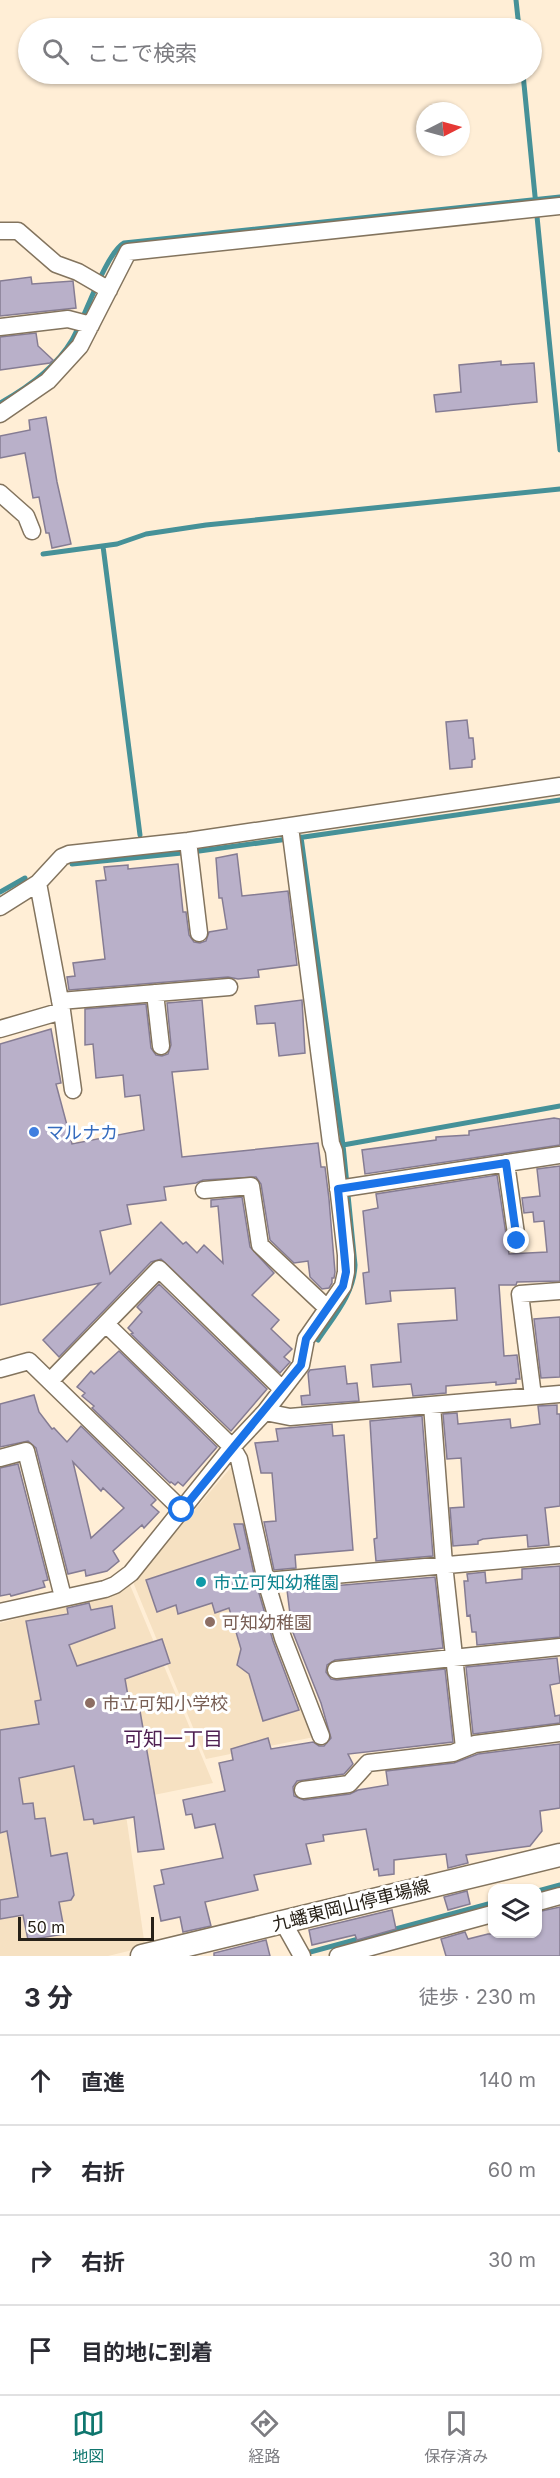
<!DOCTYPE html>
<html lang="ja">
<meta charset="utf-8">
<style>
body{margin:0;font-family:Inter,"Noto Sans JP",sans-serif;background:#f7f7f7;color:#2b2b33}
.controls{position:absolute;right:18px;bottom:18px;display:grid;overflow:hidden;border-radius:12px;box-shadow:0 2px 4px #0004}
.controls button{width:54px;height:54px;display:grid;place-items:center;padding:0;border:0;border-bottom:2px solid #e1e1e2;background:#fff;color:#2b2b33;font:30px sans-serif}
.compass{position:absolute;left:416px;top:102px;width:54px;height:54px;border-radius:50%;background:#fff;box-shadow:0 2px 4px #0004;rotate:84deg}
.scale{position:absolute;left:18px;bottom:15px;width:136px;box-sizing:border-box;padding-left:6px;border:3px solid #272118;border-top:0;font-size:16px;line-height:21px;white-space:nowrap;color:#272118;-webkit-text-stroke:4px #fff;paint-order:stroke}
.stop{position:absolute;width:18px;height:18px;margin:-14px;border:4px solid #1a73e8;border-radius:50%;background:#fff}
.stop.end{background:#1a73e8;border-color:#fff;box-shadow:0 2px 6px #0008}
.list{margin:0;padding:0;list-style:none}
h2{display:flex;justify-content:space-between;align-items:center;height:78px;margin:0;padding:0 24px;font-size:26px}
h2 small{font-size:20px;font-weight:400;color:#7c7c81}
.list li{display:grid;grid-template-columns:39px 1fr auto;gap:18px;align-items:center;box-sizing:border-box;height:90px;padding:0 24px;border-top:2px solid #e1e1e2}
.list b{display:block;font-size:22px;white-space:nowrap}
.list em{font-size:20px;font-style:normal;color:#7c7c81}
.icon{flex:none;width:33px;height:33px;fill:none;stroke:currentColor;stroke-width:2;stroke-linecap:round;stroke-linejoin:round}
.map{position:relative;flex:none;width:560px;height:1956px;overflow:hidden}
.search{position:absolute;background:#fff;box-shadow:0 2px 4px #0004;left:18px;right:18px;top:18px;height:66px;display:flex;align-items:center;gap:15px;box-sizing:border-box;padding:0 21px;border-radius:33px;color:#7c7c81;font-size:22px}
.sheet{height:438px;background:#fff}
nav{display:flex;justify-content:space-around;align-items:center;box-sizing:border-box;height:84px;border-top:2px solid #e1e1e2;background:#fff;font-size:16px;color:#7c7c81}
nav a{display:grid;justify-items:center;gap:3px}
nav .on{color:#0f766e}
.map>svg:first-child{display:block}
.built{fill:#f6e1c2}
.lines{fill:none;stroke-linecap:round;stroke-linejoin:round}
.stream{stroke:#469198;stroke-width:5}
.building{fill:#b9b0c9;stroke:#857c93;stroke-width:1.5;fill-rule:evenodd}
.minor-casing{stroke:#83745e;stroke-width:19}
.secondary-casing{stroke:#83745e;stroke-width:25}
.minor{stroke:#fff;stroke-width:16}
.secondary{stroke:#fff;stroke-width:22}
.route{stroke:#1a73e8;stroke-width:8}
.shop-dot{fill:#3f7fe0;stroke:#fff;stroke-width:2}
.culture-dot{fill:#0f9aa8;stroke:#fff;stroke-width:2}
.education-dot{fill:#8d6e63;stroke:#fff;stroke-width:2}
.labels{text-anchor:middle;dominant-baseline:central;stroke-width:6;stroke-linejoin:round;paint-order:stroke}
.shop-label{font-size:18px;fill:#366cbe;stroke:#fff;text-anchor:start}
.culture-label{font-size:18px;fill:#0d838f;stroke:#fff;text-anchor:start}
.education-label{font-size:18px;fill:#785e54;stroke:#fff;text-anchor:start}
.street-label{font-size:18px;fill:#272118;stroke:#fff}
.neighbourhood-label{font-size:20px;fill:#4f2153;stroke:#fff}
</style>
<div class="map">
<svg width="560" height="1956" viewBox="0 0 560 1956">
<rect width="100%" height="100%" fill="#ffeed6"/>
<path class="built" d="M 233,1465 L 314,1737 L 206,1759 L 133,1582 Z
M 130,1585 L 213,1783 L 124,1801 L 145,1947 L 108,1956 L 0,1956 L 0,1623 L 123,1591 Z"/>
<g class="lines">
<path class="stream" d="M 516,0 L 519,28
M 523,74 L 560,450
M 0,403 C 27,388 56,367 72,340 C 85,318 105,254 124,243 L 560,197
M 103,546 L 140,835
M 43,554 L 117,544 L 146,534 L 206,525 L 560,489
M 301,837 L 343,1145 L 355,1265 C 354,1294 334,1316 318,1340
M 297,838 L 560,800
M 72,864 L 192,852 L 288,839
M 0,892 L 25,878
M 343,1145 L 560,1106
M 538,1891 L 560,1885
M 303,1954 L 492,1903"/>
</g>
<path class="building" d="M 31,277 L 32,284 L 73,281 L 76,308 L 0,316 L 0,281 Z
M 36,333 L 38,346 L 53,360 L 50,363 L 0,370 L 0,337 Z
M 501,361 L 501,365 L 534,363 L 537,402 L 436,412 L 434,395 L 461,392 L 459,365 Z
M 46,417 L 57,482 L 71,544 L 52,548 L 49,533 L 46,533 L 39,497 L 33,498 L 25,453 L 0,458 L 0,436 L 30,430 L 29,420 Z
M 467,720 L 469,738 L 473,738 L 475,759 L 472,760 L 472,767 L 450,769 L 446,722 Z
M 237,854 L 242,896 L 288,891 L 297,965 L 258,970 L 259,977 L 238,979 L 228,977 L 69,990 L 67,977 L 75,976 L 73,963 L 105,959 L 96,881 L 106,880 L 104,867 L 128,865 L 128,869 L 178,864 L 183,912 L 186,912 L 189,935 L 194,942 L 200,943 L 206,941 L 209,932 L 227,929 L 222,898 L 219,898 L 216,858 Z
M 202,1000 L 208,1069 L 172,1072 L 182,1157 L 318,1143 L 321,1167 L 325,1167 L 329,1199 L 335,1272 L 334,1278 L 332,1278 L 332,1283 L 329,1288 L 322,1289 L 310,1277 L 308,1261 L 294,1263 L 270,1240 L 261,1184 L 256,1177 L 203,1180 L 196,1183 L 164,1187 L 166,1200 L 127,1205 L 131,1224 L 100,1231 L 110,1274 L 161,1222 L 183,1244 L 186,1242 L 197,1253 L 204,1245 L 223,1263 L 218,1206 L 211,1207 L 211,1200 L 242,1197 L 250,1247 L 274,1273 L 252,1295 L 279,1320 L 271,1329 L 292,1349 L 284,1357 L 290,1362 L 280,1373 L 161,1259 L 151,1262 L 59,1357 L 43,1340 L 100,1283 L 0,1305 L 0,1044 L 51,1029 L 61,1083 L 56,1084 L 72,1144 L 144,1130 L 140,1095 L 125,1097 L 123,1075 L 96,1078 L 93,1044 L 85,1045 L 85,1009 L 146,1004 L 151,1048 L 156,1055 L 162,1056 L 168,1054 L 171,1045 L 167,1003 Z
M 302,1000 L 305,1053 L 279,1056 L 275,1023 L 257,1024 L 255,1006 Z
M 554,1118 L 560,1119 L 560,1145 L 365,1174 L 362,1150 L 436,1140 L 436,1137 L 469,1135 L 469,1131 Z
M 560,1166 L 560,1281 L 517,1282 L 516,1285 L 499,1285 L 504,1356 L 517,1355 L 520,1379 L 516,1379 L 516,1383 L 496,1385 L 496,1382 L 446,1386 L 446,1393 L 413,1396 L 411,1384 L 373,1387 L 371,1365 L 401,1362 L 398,1324 L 457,1320 L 455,1288 L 390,1291 L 391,1301 L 366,1304 L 363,1273 L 369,1272 L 363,1211 L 378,1208 L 376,1194 L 497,1175 L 509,1254 L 547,1252 L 544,1221 L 534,1222 L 533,1212 L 524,1213 L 522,1198 L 540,1196 L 537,1169 Z
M 159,1284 L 267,1389 L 231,1431 L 131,1334 L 133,1333 L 128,1328 L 142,1312 L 137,1307 Z
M 560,1317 L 560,1377 L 541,1378 L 534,1319 Z
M 119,1351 L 217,1447 L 183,1486 L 178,1482 L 175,1485 L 171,1482 L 170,1483 L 92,1408 L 94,1406 L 82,1396 L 85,1393 L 77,1387 L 91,1371 L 94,1374 Z
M 345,1366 L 347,1384 L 357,1383 L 359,1401 L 302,1405 L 301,1396 L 310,1395 L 308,1373 L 310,1370 Z
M 34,1395 L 39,1412 L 52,1429 L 54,1428 L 67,1442 L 81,1426 L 156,1500 L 151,1505 L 159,1512 L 144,1528 L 142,1525 L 113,1551 L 119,1561 L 107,1571 L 86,1576 L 85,1570 L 68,1574 L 36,1448 L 28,1441 L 0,1447 L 0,1404 ZM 73,1462 L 101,1491 L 103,1488 L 124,1508 L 91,1538 Z
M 557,1405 L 557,1414 L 560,1414 L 560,1506 L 545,1508 L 549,1545 L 528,1547 L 527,1535 L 483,1539 L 478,1541 L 478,1544 L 453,1546 L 450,1508 L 464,1507 L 461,1458 L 447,1459 L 443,1414 L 457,1413 L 458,1424 L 510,1419 L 511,1428 L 540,1424 L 538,1406 Z
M 422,1416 L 433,1556 L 376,1561 L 374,1539 L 377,1538 L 370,1421 Z
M 332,1424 L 333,1436 L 344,1435 L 353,1550 L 295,1555 L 296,1568 L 274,1570 L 264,1522 L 276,1521 L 272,1473 L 261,1473 L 255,1443 L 278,1441 L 276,1429 Z
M 18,1464 L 48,1580 L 43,1581 L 45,1587 L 11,1596 L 10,1594 L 0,1596 L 0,1468 Z
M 234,1524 L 243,1524 L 256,1583 L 273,1641 L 299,1710 L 263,1721 L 249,1674 L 237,1665 L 241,1649 L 229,1608 L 215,1613 L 212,1603 L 178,1614 L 176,1605 L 157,1612 L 146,1580 L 240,1549 Z
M 560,1566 L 560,1637 L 477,1645 L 476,1632 L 472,1632 L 470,1615 L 467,1616 L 464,1581 L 468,1581 L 467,1574 L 485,1572 L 486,1583 L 522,1579 L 522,1569 Z
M 435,1577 L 443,1648 L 335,1660 L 327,1665 L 326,1672 L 331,1679 L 337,1680 L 445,1669 L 453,1742 L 348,1754 L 353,1764 L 344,1774 L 297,1781 L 293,1787 L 294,1796 L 304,1800 L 350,1794 L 358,1790 L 388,1785 L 386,1771 L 454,1763 L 478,1754 L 560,1744 L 560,1808 L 540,1811 L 542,1831 L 530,1846 L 466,1855 L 468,1863 L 448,1868 L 446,1854 L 394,1860 L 394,1874 L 379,1876 L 378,1869 L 374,1870 L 366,1829 L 323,1835 L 324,1841 L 306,1844 L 311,1864 L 254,1875 L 258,1890 L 205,1902 L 211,1926 L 183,1932 L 180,1917 L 161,1921 L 154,1886 L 164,1884 L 161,1870 L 223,1858 L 215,1824 L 195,1828 L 192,1814 L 186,1815 L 183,1800 L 225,1791 L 219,1763 L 233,1760 L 231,1749 L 268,1738 L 271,1749 L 313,1742 L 319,1746 L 324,1746 L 331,1738 L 321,1703 L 292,1630 L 287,1590 Z
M 89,1603 L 91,1610 L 112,1606 L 115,1628 L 69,1645 L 77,1666 L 162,1639 L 170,1663 L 125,1679 L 131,1713 L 140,1711 L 164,1849 L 138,1852 L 134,1817 L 94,1824 L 93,1819 L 84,1820 L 74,1766 L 19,1778 L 23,1804 L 33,1803 L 35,1819 L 45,1818 L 51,1856 L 67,1853 L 74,1895 L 71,1900 L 59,1902 L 65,1934 L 28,1940 L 23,1915 L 0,1919 L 0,1900 L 18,1897 L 7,1831 L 0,1833 L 0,1730 L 39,1724 L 35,1701 L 41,1700 L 26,1621 L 68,1614 L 67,1608 Z
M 557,1658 L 560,1683 L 550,1685 L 555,1716 L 560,1715 L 560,1723 L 473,1734 L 466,1667 Z
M 467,1891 L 470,1904 L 448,1910 L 444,1897 Z
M 560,1907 L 560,1956 L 446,1956 L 441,1939 L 465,1932 L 468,1939 L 488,1934 L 537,1934 L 537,1912 Z
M 392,1910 L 396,1929 L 357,1940 L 355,1935 L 312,1945 L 309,1930 Z
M 266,1940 L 270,1956 L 214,1956 L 214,1953 Z"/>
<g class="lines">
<defs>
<path id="minor" d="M 0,231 L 18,231 L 56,264 L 78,272 L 109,290
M 0,327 L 68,319 L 91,325
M 0,414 L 48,381 L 80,346 L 128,252 L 560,206
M 0,493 L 26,516 L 32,531
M 188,841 L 199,933
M 0,907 L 38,883 L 62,857 L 69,854 L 188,841 L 560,786
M 155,993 L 161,1046
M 60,1001 L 229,987
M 62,1011 L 73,1090
M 0,1029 L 62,1011 L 38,883
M 506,1163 L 517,1241
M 338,1189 L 560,1155
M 204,1190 L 251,1186 L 260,1245 L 327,1308
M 106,1324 L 232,1447 L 239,1459 L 266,1581 L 283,1638 L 321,1736
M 0,1369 L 29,1361 L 182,1510
M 50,1381 L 159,1269 L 282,1389
M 533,1396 L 520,1294 L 560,1291
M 432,1405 L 444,1564 L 464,1748
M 265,1412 L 290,1417 L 560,1394
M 0,1458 L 26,1451 L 63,1597
M 266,1581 L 560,1555
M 0,1612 L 105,1589 L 115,1585 L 131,1573 L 232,1447 L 265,1412 L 301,1365 L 306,1339 L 343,1286 L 346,1272 L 346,1255 L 334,1151 L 331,1143 L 290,827
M 336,1670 L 560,1647
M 303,1790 L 349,1784 L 368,1763 L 453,1753 L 475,1744 L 560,1733
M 538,1902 L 560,1896
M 283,1922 L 302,1956
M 338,1956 L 492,1914"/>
<path id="secondary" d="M 142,1956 L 560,1855"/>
</defs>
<use href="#minor" class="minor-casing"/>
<use href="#secondary" class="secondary-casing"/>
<use href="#minor" class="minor"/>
<use href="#secondary" class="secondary"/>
</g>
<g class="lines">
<path class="route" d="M 182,1510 L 301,1365 L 306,1339 L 343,1286 L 346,1272 L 338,1189 L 506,1163 L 517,1241"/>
</g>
<circle class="shop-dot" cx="34" cy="1132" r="6"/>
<circle class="culture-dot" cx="201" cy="1582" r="6"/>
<g class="education-dot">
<circle cx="210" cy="1622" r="6"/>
<circle cx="90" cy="1703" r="6"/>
</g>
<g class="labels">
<g class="shop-label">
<text x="46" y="1132">マルナカ</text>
</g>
<g class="culture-label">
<text x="213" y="1582">市立可知幼稚園</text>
</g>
<g class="education-label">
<text x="222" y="1622">可知幼稚園</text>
<text x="102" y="1703">市立可知小学校</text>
</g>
<g class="street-label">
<text transform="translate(351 1905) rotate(-14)">九蟠東岡山停車場線</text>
</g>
<g class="neighbourhood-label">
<text x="173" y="1739">可知一丁目</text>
</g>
</g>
</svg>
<div class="controls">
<button><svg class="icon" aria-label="layers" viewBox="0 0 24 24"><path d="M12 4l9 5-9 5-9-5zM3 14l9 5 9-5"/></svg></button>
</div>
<svg class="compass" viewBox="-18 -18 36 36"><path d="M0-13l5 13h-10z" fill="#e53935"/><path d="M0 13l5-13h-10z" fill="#7c7c81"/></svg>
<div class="scale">50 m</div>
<div class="stop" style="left:182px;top:1510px"></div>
<div class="stop end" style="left:517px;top:1241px"></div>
<div class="search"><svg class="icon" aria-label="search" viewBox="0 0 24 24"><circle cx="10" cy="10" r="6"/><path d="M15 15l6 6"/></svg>ここで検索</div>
</div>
<section class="sheet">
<h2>3 分<small>徒歩 · 230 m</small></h2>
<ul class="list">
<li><svg class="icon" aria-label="ahead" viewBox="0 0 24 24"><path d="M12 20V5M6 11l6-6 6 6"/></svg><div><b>直進</b></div><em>140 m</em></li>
<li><svg class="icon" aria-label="right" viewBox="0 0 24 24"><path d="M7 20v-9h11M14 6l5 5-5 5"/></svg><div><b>右折</b></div><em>60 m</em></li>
<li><svg class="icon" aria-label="right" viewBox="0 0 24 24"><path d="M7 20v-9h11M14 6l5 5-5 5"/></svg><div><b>右折</b></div><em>30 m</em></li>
<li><svg class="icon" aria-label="arrive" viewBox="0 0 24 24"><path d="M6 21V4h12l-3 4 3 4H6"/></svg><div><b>目的地に到着</b></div></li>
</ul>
</section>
<nav>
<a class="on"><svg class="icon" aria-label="map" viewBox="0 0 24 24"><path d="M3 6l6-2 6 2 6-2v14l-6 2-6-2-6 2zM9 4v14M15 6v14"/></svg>地図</a>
<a><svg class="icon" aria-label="directions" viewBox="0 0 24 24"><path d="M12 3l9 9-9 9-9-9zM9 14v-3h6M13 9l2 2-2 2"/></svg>経路</a>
<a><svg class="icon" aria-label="saved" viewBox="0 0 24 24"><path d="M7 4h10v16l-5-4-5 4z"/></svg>保存済み</a>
</nav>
